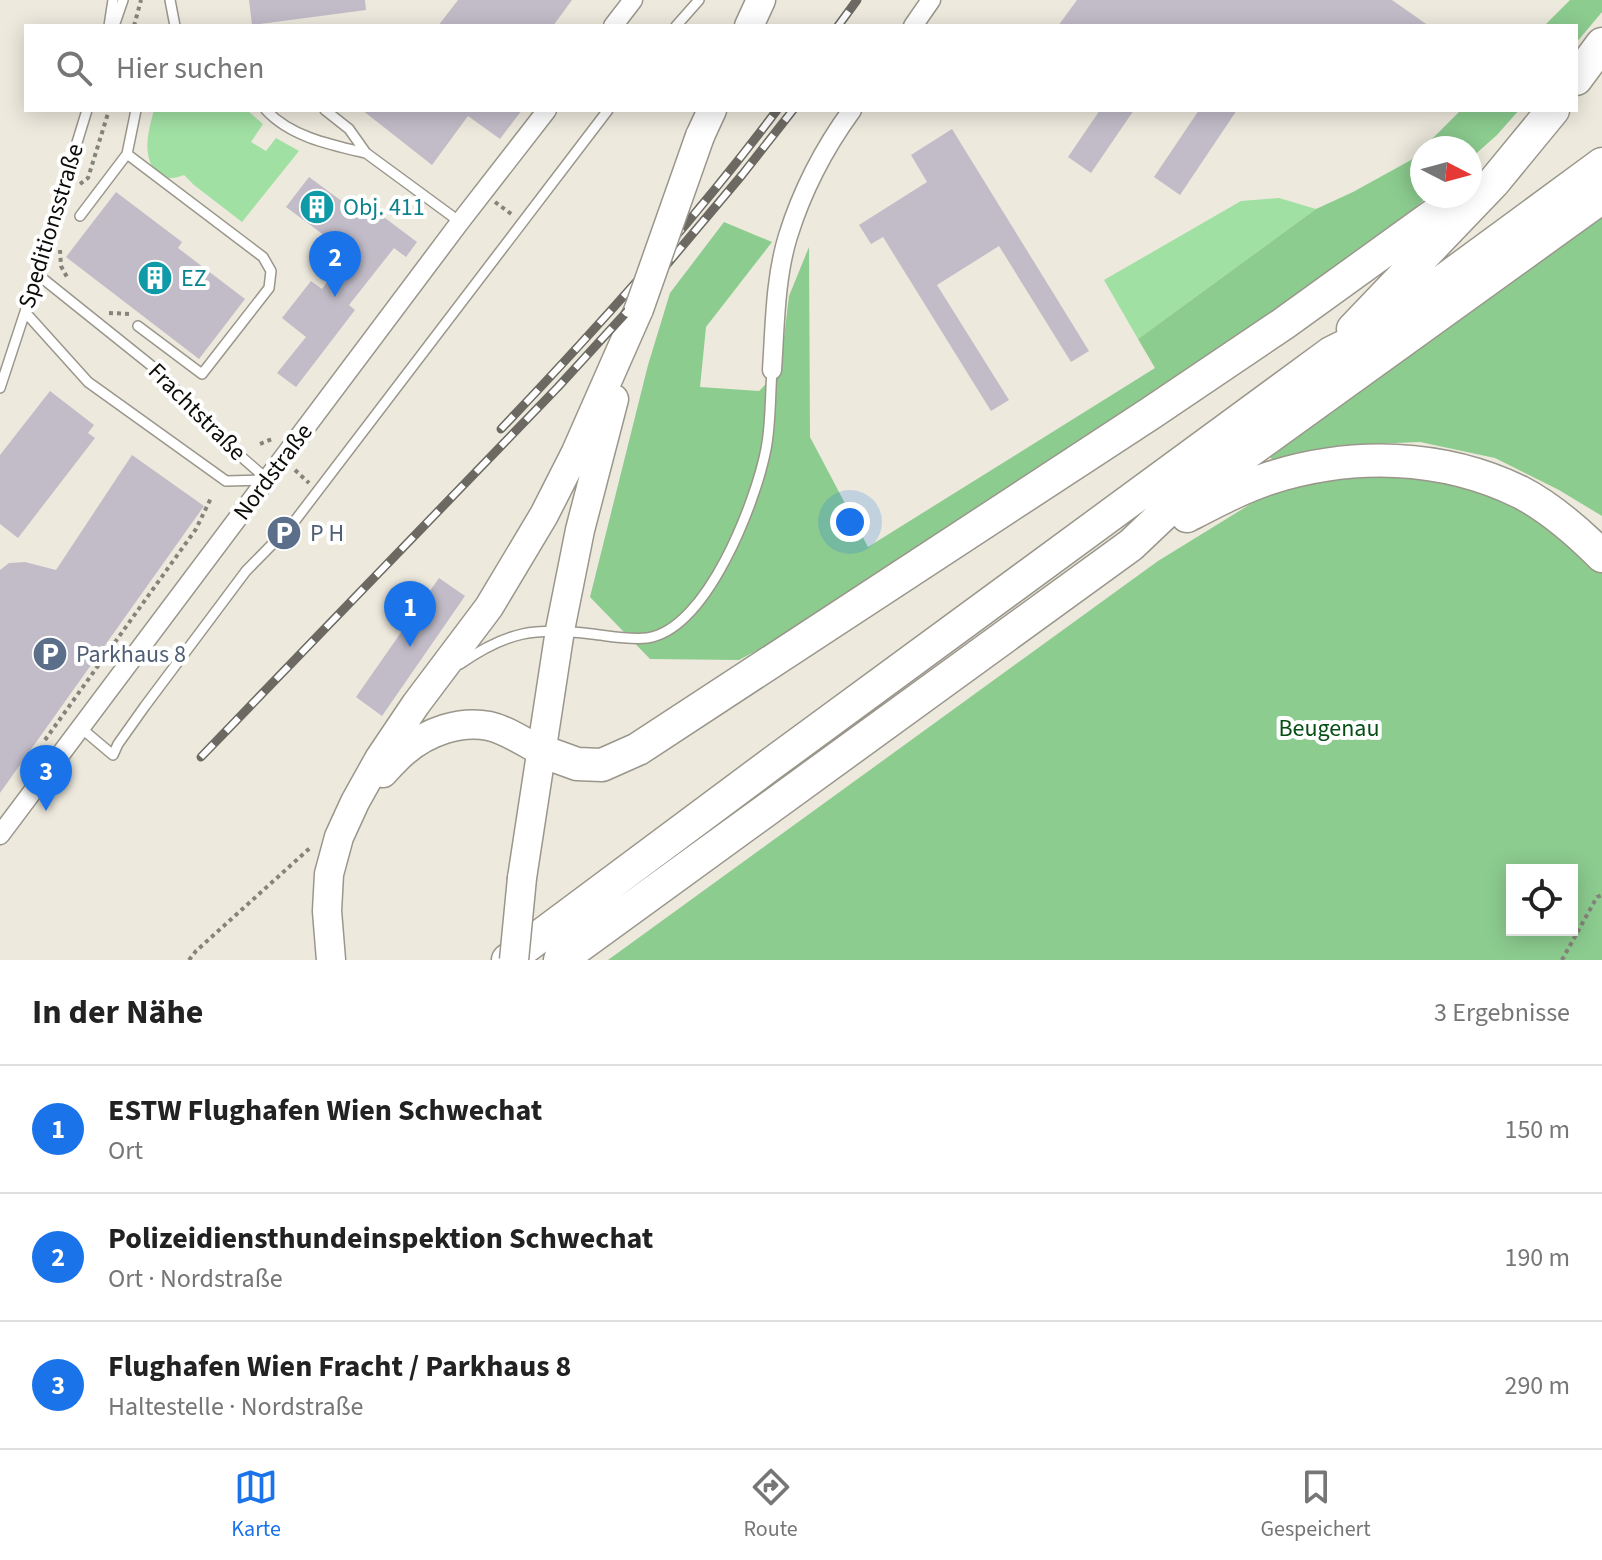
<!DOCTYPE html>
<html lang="de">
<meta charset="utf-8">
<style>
body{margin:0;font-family:"Source Sans 3",sans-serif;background:#f6f6f6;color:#222}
.controls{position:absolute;right:24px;bottom:24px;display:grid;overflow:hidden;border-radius:0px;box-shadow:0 4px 20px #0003}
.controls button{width:72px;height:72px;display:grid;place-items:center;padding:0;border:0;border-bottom:2px solid #e0e0e0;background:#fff;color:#222;font:40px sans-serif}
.compass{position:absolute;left:1410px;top:136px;width:72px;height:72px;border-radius:50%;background:#fff;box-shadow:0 4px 20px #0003;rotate:96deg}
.you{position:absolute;left:850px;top:522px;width:28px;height:28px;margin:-20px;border:6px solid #fff;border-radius:50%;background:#1a73e8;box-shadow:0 0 0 12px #1a73e833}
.badge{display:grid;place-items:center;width:52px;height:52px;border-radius:50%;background:#1a73e8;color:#fff;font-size:26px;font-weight:700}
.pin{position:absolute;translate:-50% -66px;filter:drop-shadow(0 2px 4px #0008)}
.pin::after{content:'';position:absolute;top:42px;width:28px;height:24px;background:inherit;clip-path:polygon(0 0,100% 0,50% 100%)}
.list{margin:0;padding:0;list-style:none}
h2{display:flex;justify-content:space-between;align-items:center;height:104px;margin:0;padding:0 32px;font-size:34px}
h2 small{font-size:26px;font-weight:400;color:#767676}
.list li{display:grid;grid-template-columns:52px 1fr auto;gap:24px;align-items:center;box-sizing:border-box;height:128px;padding:0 32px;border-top:2px solid #e0e0e0}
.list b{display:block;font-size:30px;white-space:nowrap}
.list p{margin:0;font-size:26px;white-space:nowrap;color:#767676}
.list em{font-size:26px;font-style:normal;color:#767676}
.icon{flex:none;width:44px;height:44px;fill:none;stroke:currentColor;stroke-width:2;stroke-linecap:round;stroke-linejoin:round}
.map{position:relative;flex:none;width:1602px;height:960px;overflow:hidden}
.search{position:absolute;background:#fff;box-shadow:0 4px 20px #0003;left:24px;right:24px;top:24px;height:88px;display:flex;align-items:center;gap:20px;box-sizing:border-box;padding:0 28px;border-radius:0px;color:#767676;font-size:30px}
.sheet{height:488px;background:#fff}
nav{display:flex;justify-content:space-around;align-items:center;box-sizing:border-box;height:112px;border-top:2px solid #e0e0e0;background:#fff;font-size:22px;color:#767676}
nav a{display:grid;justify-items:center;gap:4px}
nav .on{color:#1a73e8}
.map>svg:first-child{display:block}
.green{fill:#a0e0a3}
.forest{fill:#8ccc8f;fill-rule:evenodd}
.building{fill:#c1bcc8}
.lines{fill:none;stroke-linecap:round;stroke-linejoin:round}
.service-casing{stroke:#9a968b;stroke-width:12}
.minor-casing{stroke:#9a968b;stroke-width:21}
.primary-casing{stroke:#9a968b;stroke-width:31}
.motorway-casing{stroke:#9a968b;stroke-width:35}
.path{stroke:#85837a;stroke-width:4;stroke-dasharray:4 4;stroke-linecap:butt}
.service{stroke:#fff;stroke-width:9}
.minor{stroke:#fff;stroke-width:18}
.primary{stroke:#fff;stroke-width:28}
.motorway{stroke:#fff;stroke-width:32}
.rail-casing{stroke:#6b6962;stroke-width:9}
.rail{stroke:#fff;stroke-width:6;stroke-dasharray:18;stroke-linecap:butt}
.primary-bridge-casing{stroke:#9a968b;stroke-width:31;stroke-linecap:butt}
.primary-bridge{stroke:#fff;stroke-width:28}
.labels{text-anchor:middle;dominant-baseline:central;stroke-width:8;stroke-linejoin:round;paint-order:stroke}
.culture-label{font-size:24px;fill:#0d838f;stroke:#fff;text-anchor:start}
.street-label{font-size:24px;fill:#0c0b07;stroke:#fff}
.service-label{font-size:24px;fill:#4e5e75;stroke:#fff;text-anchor:start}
.park-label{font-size:24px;fill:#074e15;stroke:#fff}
</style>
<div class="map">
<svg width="1602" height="960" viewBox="0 0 1602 960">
<rect width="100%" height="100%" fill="#ede9dd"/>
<path class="green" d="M 154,110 L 247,110 L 263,124 L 251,142 L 266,151 L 276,138 L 299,151 L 242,222 L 194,185 L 184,175 C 180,176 176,178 171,178 C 163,179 158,175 154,169 C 142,152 149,129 154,110 Z
M 1279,198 L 1316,209 L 1138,339 L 1104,280 L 1241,201 Z"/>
<path class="forest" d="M 1570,0 L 1602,0 L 1602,12 L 1576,43 L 1576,26 L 1544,26 Z
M 1461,110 L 1519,110 L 1497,135 L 1470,159 L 1470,148 L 1423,148 Z
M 1422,149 L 1422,196 L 1428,196 L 1407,215 L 1307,291 L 803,626 L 739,660 L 650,659 L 590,597 L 648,365 L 670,293 L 724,222 L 772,242 L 706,327 L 700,387 L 759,391 L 780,370 L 789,296 L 809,247 L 810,437 L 868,547 L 1155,368 L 1138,339 L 1316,209 L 1353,192 L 1411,160 Z
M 1602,216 L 1602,516 L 1559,490 L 1495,458 L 1420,442 L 1345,445 L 1274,463 L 1269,455 Z
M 1348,474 L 1418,474 L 1481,493 L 1540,518 L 1593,561 L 1602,573 L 1602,960 L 608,960 L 1158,561 L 1262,497 ZM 1512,870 L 1572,870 L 1572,930 L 1512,930 Z"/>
<path class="building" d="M 249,0 L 365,0 L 366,10 L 252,25 Z
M 458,0 L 572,0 L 553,26 L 438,26 Z
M 1077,0 L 1392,0 L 1429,26 L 1058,26 Z
M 362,110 L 522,110 L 500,139 L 468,116 L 432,165 Z
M 1100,110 L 1134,110 L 1091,173 L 1068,157 Z
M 1199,110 L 1237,110 L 1180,195 L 1154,177 Z
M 952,129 L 1089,351 L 1071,362 L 999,246 L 937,285 L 1009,400 L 991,411 L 883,237 L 871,244 L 859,225 L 927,182 L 911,155 Z
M 309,177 L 366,219 L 373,209 L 417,242 L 406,257 L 394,248 L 349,305 L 355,310 L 296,387 L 277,373 L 306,337 L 282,318 L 311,281 L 322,289 L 342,263 L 337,259 L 344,250 L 286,207 Z
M 116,192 L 182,242 L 178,248 L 245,299 L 199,359 L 66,257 Z
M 50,391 L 94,425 L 88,433 L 95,438 L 18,538 L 0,524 L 0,455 Z
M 132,455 L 204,506 L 0,793 L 0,570 L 9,563 L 25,562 L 56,570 Z
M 439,578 L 465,596 L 382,716 L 356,697 Z"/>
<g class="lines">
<defs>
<path id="service" d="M 170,0 L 175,26
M 109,26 L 113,0
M 114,26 L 123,0
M 676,26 L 699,0
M 266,110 C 291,137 331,145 366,153
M 325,110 L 349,129 L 366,153 L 460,222
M 127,154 L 263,257 L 271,271 L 269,288 L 202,374 L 138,326
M 80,216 L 127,154 L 136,110
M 37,274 L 163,375 L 207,427 L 268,480
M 25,312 L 88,382 L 226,481 L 267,480
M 0,388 L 25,312 L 87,110
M 460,664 C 508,631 535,627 592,634 C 610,636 629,640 647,638 C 707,630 756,501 766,449 C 771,424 770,396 772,370
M 81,728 L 113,755 L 118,744 L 145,706 L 246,571 L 294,522 L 608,110"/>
<path id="minor" d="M 613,26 L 633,0
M 913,26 L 931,0
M 772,370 C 775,325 775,278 788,236 C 802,191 825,147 852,110
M 0,835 L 460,222 L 547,110"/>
<path id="primary" d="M 749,26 L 761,0
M 700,136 L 712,110
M 383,773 C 390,766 397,757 405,751 C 427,732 460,720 489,726 C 507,730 524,742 541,751
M 522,878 L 560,630 L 580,530 L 614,399
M 331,960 L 327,911 L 329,874 L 339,837 L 355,802 L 379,759 L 416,704 L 489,607 L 544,515 L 576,452 L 639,309"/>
<path id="motorway" d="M 1576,79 L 1602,44
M 1353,329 L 1493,183 L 1553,110
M 1187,516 C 1214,502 1242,487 1270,478 C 1352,452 1442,454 1520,492 C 1551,508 1578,532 1602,556
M 541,751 L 577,764 L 602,765 L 638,749 L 1151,413 L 1283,324 L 1441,210 L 1467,196
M 508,960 L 767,767 L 1331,353 L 1372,333 L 1602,164
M 560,960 L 1131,545 L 1169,509 L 1602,197"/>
</defs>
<use href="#service" class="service-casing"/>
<use href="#minor" class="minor-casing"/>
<use href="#primary" class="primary-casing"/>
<use href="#motorway" class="motorway-casing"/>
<path class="path" d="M 134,26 L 141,0
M 80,184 L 88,178 L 109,110
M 495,202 L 514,216
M 60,250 L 61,266 L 68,279
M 109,313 L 131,314
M 260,444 L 272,439
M 295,470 L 309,483
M 45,740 L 196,529 L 211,498
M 189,960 L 196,951 L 311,847
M 1562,960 L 1597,897 L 1602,895"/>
<use href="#service" class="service"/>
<use href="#minor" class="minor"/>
<use href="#primary" class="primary"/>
<use href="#motorway" class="motorway"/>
<defs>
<path id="rail" d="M 838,26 L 857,0
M 501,429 C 598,327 692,223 777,110
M 201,757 L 558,387 L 632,306 L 742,175 L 793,110"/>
</defs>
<use href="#rail" class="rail-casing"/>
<use href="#rail" class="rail"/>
<defs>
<path id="primary-bridge" d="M 639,309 L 700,136
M 514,960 L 522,878"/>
</defs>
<use href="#primary-bridge" class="primary-bridge-casing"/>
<use href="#primary-bridge" class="primary-bridge"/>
</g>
<defs>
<symbol id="building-disc" viewBox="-11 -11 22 22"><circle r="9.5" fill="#0f9aa8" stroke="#fff"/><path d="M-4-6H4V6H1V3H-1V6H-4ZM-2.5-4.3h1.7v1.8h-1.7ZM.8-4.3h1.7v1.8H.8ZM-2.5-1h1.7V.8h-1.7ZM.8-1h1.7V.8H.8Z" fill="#fff"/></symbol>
<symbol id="parking-disc" viewBox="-11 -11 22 22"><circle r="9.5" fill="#5c6f8a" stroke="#fff"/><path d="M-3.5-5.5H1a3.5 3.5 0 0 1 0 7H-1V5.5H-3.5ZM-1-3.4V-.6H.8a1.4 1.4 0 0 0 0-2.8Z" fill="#fff"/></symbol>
</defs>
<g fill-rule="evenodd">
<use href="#building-disc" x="297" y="187" width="40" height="40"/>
<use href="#building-disc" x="135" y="258" width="40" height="40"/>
<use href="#parking-disc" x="264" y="513" width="40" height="40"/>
<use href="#parking-disc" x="30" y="634" width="40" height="40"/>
</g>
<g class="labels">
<g class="culture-label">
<text x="343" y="207">Obj. 411</text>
<text x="181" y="278">EZ</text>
</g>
<g class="street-label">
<text transform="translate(51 226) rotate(-73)">Speditionsstraße</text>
<text transform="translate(197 412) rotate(45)">Frachtstraße</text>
<text transform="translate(273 472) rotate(-53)">Nordstraße</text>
</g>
<g class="service-label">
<text x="310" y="533">P H</text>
<text x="76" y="654">Parkhaus 8</text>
</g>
<g class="park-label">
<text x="1329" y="728">Beugenau</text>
</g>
</g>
</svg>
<div class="controls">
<button><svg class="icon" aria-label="locate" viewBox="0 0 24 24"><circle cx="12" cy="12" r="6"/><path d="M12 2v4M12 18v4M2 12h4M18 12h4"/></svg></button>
</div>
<svg class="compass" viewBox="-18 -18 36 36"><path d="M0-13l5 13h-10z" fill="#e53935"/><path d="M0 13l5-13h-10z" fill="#767676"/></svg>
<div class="you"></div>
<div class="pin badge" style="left:410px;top:647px">1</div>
<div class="pin badge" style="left:335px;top:297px">2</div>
<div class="pin badge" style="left:46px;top:811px">3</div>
<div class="search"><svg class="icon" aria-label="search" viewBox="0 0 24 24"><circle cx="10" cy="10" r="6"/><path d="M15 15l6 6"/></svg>Hier suchen</div>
</div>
<section class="sheet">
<h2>In der Nähe<small>3 Ergebnisse</small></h2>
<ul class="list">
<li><span class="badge">1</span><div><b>ESTW Flughafen Wien Schwechat</b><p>Ort</p></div><em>150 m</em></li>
<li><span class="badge">2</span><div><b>Polizeidiensthundeinspektion Schwechat</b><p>Ort · Nordstraße</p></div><em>190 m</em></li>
<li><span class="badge">3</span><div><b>Flughafen Wien Fracht / Parkhaus 8</b><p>Haltestelle · Nordstraße</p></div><em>290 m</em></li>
</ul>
</section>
<nav>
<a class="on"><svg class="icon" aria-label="map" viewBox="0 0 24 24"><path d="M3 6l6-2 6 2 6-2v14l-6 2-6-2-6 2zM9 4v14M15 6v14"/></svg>Karte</a>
<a><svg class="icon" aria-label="directions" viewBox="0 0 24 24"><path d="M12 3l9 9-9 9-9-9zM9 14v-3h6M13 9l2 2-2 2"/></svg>Route</a>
<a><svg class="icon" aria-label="saved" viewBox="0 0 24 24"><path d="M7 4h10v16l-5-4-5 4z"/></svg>Gespeichert</a>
</nav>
